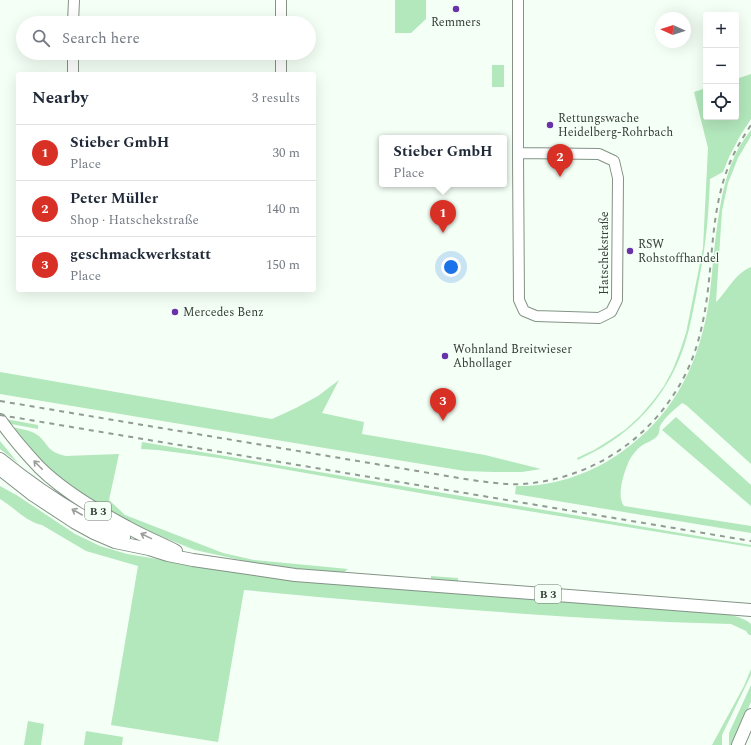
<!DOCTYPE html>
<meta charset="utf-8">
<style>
body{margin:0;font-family:Spectral,serif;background:#f6f6f7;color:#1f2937}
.controls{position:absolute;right:12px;top:12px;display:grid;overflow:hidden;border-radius:4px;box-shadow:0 4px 16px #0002}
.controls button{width:36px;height:36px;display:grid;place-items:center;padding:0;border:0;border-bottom:1px solid #e0e1e3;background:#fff;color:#1f2937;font:20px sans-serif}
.compass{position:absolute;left:655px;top:12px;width:36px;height:36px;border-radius:50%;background:#fff;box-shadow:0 4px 16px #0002;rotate:273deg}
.you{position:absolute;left:451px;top:267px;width:14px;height:14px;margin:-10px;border:3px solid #fff;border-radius:50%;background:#1a73e8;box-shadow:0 0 0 6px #1a73e833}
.badge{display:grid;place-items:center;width:26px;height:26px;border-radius:50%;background:#d93025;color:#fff;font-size:13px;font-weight:700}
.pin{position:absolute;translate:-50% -33px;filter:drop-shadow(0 1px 2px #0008)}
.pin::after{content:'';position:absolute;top:21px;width:14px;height:12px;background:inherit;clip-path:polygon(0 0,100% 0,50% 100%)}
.popup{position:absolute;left:379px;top:135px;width:128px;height:52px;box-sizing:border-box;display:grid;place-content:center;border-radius:4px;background:#fff;filter:drop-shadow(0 1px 3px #0005);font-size:13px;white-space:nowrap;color:#747a83}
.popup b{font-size:15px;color:#1f2937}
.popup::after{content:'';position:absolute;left:50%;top:100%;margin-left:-8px;border:8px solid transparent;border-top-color:#fff}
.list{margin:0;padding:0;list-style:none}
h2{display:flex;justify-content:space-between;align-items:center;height:52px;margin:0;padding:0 16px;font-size:17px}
h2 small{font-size:13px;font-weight:400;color:#747a83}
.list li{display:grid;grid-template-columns:26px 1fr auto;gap:12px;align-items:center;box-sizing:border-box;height:56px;padding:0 16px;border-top:1px solid #e0e1e3}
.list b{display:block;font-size:15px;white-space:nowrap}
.list p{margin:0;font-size:13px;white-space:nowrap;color:#747a83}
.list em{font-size:13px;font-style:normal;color:#747a83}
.icon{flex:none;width:22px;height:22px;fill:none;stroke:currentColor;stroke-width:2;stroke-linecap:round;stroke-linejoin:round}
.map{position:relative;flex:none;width:751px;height:745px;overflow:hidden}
.search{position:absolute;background:#fff;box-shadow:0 4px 16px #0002;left:16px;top:16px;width:300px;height:44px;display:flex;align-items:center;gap:10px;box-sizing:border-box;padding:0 14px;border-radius:22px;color:#747a83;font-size:15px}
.panel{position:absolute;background:#fff;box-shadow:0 4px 16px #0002;left:16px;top:72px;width:300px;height:220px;border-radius:4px}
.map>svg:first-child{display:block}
.green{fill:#b3e7bc}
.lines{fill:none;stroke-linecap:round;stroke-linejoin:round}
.minor-casing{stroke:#839386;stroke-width:12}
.major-casing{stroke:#839386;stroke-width:14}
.minor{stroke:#fff;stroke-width:10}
.major{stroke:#fff;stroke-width:12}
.rail{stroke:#929a93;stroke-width:2;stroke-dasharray:5 5;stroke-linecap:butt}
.oneway{stroke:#9b9e9b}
.poi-dot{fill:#6832a9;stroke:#f4fff6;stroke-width:1.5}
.labels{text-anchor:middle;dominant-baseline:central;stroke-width:3;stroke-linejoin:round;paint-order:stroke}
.shield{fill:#f4fff6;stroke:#707770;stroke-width:1}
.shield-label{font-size:11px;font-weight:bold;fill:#373d37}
.poi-label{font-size:12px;fill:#373d37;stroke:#f4fff6;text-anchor:start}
.street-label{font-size:12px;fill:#373d37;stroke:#f4fff6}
</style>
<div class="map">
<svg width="751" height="745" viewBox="0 0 751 745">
<rect width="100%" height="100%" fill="#f4fff6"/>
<path class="green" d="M 395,0 L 426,0 L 426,19 L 411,33 L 395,33 Z
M 492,65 L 504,65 L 504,87 L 492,87 Z
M 751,74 L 751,119 L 740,136 L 729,157 L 723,172 L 710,179 C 709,200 708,222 705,243 C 703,261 699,278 696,296 C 692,315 689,334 682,352 C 669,388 644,420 612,441 C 601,449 589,454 578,460 L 577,458 L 594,450 L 610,440 L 626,429 L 640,416 L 653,401 L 664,386 L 673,369 L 680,351 L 686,333 L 703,248 L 708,148 L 694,92 L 706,88 L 706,117 L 736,117 L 736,79 Z
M 751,130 L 751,136 L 738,158 L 728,183 L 722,211 L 716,302 C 728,291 733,275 751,267 L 751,464 L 686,405 L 682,403 C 675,409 664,418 660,426 C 659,429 660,432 658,435 C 654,441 646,442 640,447 C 636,450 631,457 629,461 C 624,472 616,496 624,506 L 751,526 L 751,533 L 515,494 L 516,486 C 554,487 593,473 623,451 C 670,417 694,374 706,318 C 711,294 712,268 715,243 C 720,204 725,161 751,130 Z
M 0,372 L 272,419 L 296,408 L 318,396 L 339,380 L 322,413 L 364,422 L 362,434 L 485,455 L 541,469 L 522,472 L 493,472 L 465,471 L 385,458 L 0,394 Z
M 676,417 L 751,485 L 751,506 L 662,430 Z
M 0,418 L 38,425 L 38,429 L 0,422 Z
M 12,427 C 21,429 31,430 39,436 C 50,447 48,452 66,456 L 119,454 L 109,500 L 125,515 L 223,553 L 254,560 L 348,569 L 342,574 L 297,569 L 254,563 L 195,550 L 150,532 L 116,515 L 86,496 L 55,473 L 44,464 L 32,452 Z
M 0,441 L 18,463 L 0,449 Z
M 142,442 L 751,545 L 751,547 L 460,500 L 219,458 L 158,450 L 141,449 Z
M 0,486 L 18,496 L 75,534 L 100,546 L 127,554 L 247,574 L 697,610 C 713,613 739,613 751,624 L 751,635 L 749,635 L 746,631 L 731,624 C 568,620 406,605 244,590 L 218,742 L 111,725 L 138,566 L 86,551 L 42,525 C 26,522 14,507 0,499 Z
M 431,576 L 458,578 L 458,583 L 431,580 Z
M 751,669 L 751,675 L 722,735 L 722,745 L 712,745 L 744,686 Z
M 751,685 L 751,702 L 731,745 L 729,745 L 729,733 Z
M 28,721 L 44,724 L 41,745 L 24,745 Z
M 86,731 L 123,737 L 122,745 L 84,745 Z"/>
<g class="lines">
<defs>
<path id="minor" d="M 281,0 L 281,23
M 73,23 L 74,0
M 281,53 L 281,74
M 73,74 L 73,53
M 518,153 L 599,154 L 614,161 L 618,178 L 617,300 L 611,312 L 599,318 L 536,316 L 524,311 L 519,300 L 518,157 L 518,0"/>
<path id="major" d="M 0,420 C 12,437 25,452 39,467 C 63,491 97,511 127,527 C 143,536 160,543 176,551
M 0,459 C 38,490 79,517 124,537
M 0,469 L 33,495 L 74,522 L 94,533 L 115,542 L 149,549 L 168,555 L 193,560 L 295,575 L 751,610
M 738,745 L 751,715"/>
</defs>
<use href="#minor" class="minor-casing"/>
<use href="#major" class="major-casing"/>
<use href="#minor" class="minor"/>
<use href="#major" class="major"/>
<path class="rail" d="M 0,401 L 471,480 C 488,482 505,485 522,484 C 593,479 652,438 684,377 C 694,358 700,337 704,316 C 713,269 710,219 726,173 C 732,155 741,140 751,125
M 0,415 L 751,541"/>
</g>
<defs><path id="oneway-shaft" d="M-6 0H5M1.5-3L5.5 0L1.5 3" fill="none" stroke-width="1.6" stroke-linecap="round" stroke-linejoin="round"/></defs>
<g class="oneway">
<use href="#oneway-shaft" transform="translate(38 465) rotate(-135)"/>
<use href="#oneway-shaft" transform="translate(77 512) rotate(-150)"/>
<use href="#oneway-shaft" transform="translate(146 536) rotate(-154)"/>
</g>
<g class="poi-dot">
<circle cx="456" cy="9" r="4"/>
<circle cx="550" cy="125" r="4"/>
<circle cx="630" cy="251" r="4"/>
<circle cx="175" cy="312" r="4"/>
<circle cx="445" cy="356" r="4"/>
</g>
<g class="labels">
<g class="shield">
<rect x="85" y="502" width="26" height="18" rx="3"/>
<rect x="535" y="585" width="26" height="18" rx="3"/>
</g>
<g class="shield-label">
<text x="98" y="511">B 3</text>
<text x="548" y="594">B 3</text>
</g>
<g class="poi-label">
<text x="456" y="22" text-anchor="middle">Remmers</text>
<text x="558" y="118">Rettungswache<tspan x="558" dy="14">Heidelberg-Rohrbach</tspan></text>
<text x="638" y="244">RSW<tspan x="638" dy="14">Rohstoffhandel</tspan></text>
<text x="183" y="312">Mercedes Benz</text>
<text x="453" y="349">Wohnland Breitwieser<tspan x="453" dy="14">Abhollager</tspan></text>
</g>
<g class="street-label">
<text transform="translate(604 253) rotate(-90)">Hatschekstraße</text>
</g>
</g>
</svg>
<div class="controls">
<button>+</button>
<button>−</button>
<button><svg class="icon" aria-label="locate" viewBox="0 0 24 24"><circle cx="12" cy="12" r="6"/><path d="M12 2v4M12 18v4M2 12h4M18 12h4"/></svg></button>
</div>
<svg class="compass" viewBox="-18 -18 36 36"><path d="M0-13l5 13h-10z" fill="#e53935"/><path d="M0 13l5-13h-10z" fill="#747a83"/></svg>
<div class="you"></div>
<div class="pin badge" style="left:443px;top:233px">1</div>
<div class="popup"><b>Stieber GmbH</b>Place</div>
<div class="pin badge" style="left:560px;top:177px">2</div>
<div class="pin badge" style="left:443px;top:421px">3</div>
<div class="search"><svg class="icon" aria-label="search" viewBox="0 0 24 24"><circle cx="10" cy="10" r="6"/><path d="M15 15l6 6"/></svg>Search here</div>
<section class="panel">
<h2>Nearby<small>3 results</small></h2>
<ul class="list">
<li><span class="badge">1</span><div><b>Stieber GmbH</b><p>Place</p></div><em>30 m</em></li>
<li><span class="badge">2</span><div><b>Peter Müller</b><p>Shop · Hatschekstraße</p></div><em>140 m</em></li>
<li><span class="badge">3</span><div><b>geschmackwerkstatt</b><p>Place</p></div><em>150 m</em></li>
</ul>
</section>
</div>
